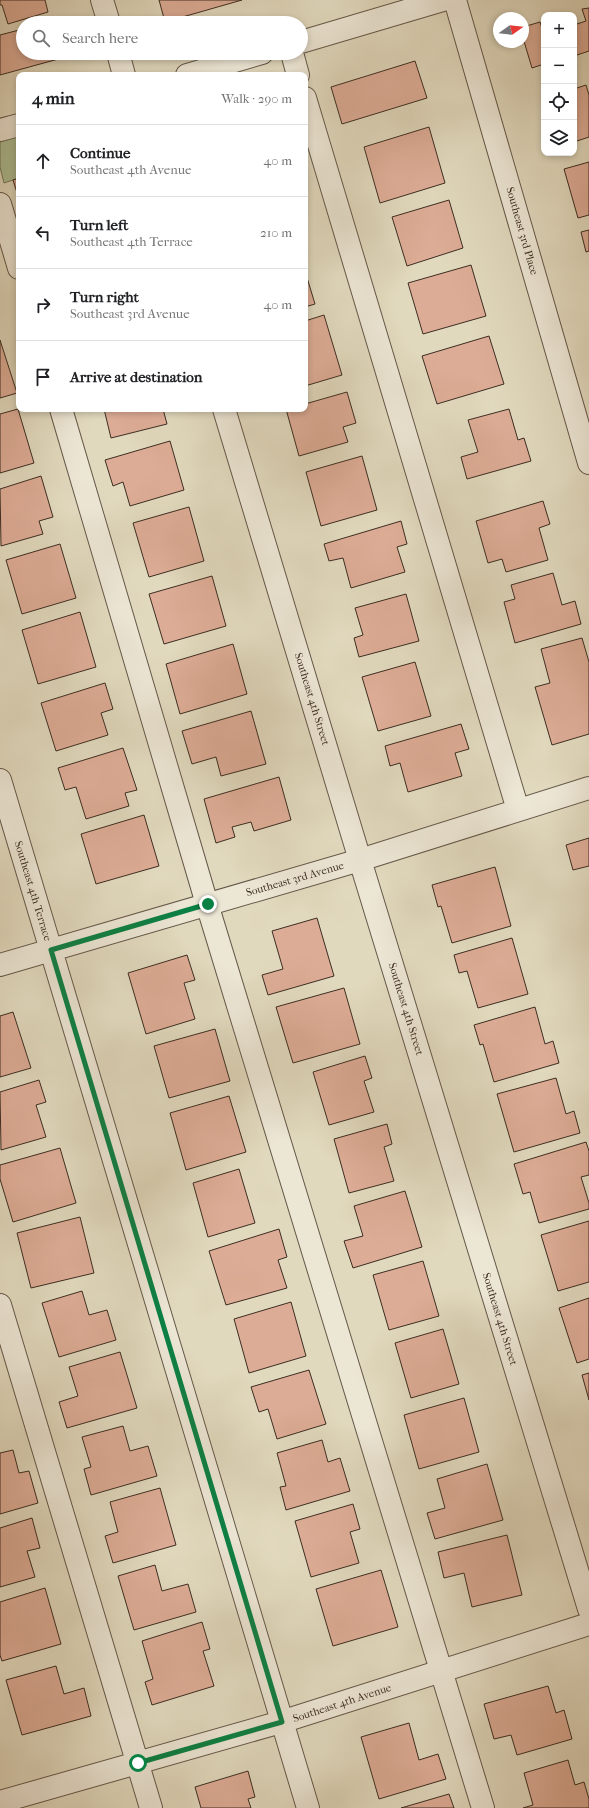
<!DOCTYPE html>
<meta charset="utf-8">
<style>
body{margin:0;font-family:"IM FELL French Canon",serif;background:#f6f6f6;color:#202124}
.controls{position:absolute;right:12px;top:12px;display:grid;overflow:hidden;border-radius:8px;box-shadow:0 2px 6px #0003}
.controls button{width:36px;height:36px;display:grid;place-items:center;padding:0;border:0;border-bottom:1px solid #e0e0e0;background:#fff;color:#202124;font:20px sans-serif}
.compass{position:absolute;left:493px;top:12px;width:36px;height:36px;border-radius:50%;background:#fff;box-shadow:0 2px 6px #0003;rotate:75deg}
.stop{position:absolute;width:12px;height:12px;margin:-9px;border:3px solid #0b8043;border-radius:50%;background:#fff}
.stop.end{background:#0b8043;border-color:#fff;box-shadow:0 1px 4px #0008}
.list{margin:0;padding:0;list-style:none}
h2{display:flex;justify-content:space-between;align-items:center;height:52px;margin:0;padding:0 16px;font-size:17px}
h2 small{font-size:13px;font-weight:400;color:#757577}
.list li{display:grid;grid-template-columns:26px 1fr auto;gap:12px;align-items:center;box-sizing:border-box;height:72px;padding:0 16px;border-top:1px solid #e0e0e0}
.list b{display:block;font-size:15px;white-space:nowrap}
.list p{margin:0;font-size:13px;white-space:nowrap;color:#757577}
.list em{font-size:13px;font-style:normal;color:#757577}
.icon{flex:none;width:22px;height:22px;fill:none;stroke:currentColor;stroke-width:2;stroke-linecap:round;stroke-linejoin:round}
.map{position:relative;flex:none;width:589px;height:1808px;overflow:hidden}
.search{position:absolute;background:#fff;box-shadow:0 2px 6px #0003;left:16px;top:16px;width:292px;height:44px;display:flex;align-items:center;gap:10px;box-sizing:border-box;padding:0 14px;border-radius:22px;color:#757577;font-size:15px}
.panel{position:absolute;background:#fff;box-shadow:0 2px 6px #0003;left:16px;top:72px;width:292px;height:340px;border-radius:8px}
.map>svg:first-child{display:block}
.green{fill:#adc096;stroke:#74765c}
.building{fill:#ddac96;stroke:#3c2d22}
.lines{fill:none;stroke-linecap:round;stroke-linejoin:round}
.minor-casing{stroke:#655849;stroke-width:24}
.minor{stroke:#ece6d5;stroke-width:22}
.route{stroke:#0b8043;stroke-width:5}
.labels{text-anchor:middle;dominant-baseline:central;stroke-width:4;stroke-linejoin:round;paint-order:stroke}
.street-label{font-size:11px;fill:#3c2d22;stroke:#ece6d5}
</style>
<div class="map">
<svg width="589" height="1808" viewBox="0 0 589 1808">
<rect width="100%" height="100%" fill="#e1d9be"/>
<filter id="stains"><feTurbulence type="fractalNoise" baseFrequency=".005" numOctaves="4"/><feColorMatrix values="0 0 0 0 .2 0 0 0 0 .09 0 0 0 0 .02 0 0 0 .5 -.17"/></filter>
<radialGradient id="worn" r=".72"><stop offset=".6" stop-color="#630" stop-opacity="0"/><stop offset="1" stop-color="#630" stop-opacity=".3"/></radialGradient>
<path class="green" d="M 19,136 L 19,178 L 4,183 L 0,167 L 0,142 Z"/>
<path class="building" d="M 0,0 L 45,0 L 48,12 L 8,24 L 2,5 L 0,5 Z
M 159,0 L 242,0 L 165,22 Z
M 589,8 L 589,51 L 574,56 L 574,25 L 586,21 L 582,9 Z
M 540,22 L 544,34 L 544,64 L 532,68 L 523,38 L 523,27 Z
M 23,29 L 23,53 L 61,53 L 62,58 L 0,75 L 0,35 Z
M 415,61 L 427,98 L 342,124 L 331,87 Z
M 586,85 L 589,95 L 589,137 L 574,142 L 574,89 Z
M 429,127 L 445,183 L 380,203 L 364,147 Z
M 589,162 L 589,215 L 578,218 L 564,169 Z
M 19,178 L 19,199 L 13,180 Z
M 449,200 L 463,248 L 407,266 L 392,217 Z
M 589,230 L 589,251 L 586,252 L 581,232 Z
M 471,265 L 486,316 L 423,334 L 408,283 Z
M 305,271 L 315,304 L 305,307 Z
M 324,315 L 342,375 L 305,386 L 305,321 Z
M 489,336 L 504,384 L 437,404 L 422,356 Z
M 0,340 L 17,393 L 0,398 Z
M 347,392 L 356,423 L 343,427 L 348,442 L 299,456 L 286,409 L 305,409 L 305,404 Z
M 18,409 L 34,463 L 0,473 L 0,414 Z
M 104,409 L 163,409 L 167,424 L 111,438 Z
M 509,409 L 518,440 L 524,438 L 531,461 L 467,479 L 461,457 L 478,452 L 468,420 Z
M 170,441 L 184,490 L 130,506 L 123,482 L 113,486 L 105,460 Z
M 362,456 L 377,510 L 321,526 L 306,472 Z
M 41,476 L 53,517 L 39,521 L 43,534 L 1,546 L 0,489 Z
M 543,501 L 550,524 L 539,528 L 548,560 L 506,572 L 502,559 L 488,563 L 476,521 Z
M 189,507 L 204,561 L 149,577 L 133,523 Z
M 401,521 L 407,544 L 397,547 L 405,572 L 351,588 L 343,558 L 329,561 L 324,544 Z
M 60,544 L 76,598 L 22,614 L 6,560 Z
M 553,573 L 562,605 L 575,601 L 581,624 L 515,643 L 504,602 L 515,599 L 511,585 Z
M 212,576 L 226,626 L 164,644 L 149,594 Z
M 406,594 L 419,641 L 359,657 L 354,638 L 363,635 L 355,608 Z
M 80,612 L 96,667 L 38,684 L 22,630 Z
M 582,638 L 589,662 L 589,734 L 552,745 L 535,687 L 550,683 L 541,649 Z
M 233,644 L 247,694 L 180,714 L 166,664 Z
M 415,662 L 431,716 L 378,731 L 362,677 Z
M 105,683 L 113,709 L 101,713 L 108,735 L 56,751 L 41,703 Z
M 251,711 L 266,764 L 221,776 L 216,757 L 192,764 L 182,731 Z
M 461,724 L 469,749 L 455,753 L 462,776 L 408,792 L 400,763 L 390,766 L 385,746 Z
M 123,748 L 137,790 L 125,793 L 129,806 L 86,819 L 76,787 L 65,790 L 58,768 Z
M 279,777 L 291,820 L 254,831 L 251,822 L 232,827 L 235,837 L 216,843 L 204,799 Z
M 144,815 L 159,866 L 96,884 L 81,834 Z
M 589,838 L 589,866 L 573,870 L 566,845 Z
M 495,867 L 511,926 L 452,943 L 441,906 L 438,907 L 432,885 Z
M 317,918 L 334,976 L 268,995 L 262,975 L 283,969 L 272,931 Z
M 512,938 L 528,994 L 478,1008 L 467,971 L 459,973 L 454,955 Z
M 187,955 L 195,980 L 184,983 L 195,1019 L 146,1034 L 128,973 Z
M 344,988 L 360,1044 L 293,1063 L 276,1007 Z
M 535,1007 L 545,1044 L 553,1041 L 559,1063 L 494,1082 L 483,1044 L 480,1045 L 474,1025 Z
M 13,1012 L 31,1068 L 0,1077 L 0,1016 Z
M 215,1029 L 230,1081 L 169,1098 L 154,1046 Z
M 365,1056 L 372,1078 L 364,1081 L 374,1112 L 329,1125 L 313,1072 Z
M 556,1078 L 566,1114 L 574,1111 L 580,1133 L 514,1152 L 497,1094 Z
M 39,1080 L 46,1102 L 36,1105 L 46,1137 L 1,1150 L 0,1092 Z
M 229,1096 L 246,1152 L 186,1170 L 170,1113 Z
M 387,1124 L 392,1144 L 384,1147 L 394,1181 L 349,1193 L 334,1139 Z
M 586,1142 L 589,1151 L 589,1175 L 581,1177 L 589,1203 L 589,1209 L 539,1223 L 530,1192 L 523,1194 L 514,1164 Z
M 60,1148 L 76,1203 L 13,1222 L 0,1179 L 0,1165 Z
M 239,1169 L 255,1223 L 208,1237 L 193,1183 Z
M 405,1191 L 422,1247 L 353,1268 L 344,1241 L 363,1236 L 354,1206 Z
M 80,1217 L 94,1273 L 31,1288 L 17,1233 Z
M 589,1221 L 589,1282 L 558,1291 L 541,1235 Z
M 279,1229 L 287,1257 L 278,1260 L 287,1288 L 226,1305 L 209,1251 Z
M 423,1261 L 439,1316 L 389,1330 L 373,1275 Z
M 82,1291 L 89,1315 L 107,1310 L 116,1340 L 59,1357 L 42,1303 Z
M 589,1298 L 589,1359 L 577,1363 L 559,1308 Z
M 291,1302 L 306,1356 L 249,1373 L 234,1319 Z
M 443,1329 L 459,1384 L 411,1398 L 395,1343 Z
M 120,1352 L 137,1408 L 67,1428 L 59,1402 L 78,1396 L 69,1367 Z
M 309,1370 L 326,1424 L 277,1439 L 268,1409 L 259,1412 L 251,1387 Z
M 589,1373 L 589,1400 L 582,1375 Z
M 464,1398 L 479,1452 L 419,1469 L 404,1415 Z
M 123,1426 L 130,1451 L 148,1446 L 157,1476 L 91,1495 L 84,1469 L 91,1467 L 82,1437 Z
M 322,1440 L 328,1462 L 340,1458 L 350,1491 L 286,1510 L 280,1487 L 286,1486 L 277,1453 Z
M 13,1450 L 19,1473 L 29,1471 L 38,1503 L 0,1514 L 0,1453 Z
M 487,1464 L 503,1520 L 435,1539 L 427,1513 L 445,1508 L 437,1479 Z
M 160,1488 L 176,1545 L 113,1563 L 105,1536 L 118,1532 L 110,1502 Z
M 353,1504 L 360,1529 L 350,1532 L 359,1563 L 311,1577 L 295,1521 Z
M 32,1518 L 40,1548 L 27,1551 L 35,1577 L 0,1587 L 0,1528 Z
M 507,1535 L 522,1595 L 472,1607 L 464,1573 L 444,1578 L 438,1552 Z
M 155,1565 L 162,1591 L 188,1584 L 196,1612 L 134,1630 L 118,1576 Z
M 381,1570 L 398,1627 L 333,1646 L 316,1589 Z
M 45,1588 L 61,1644 L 2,1661 L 0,1655 L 0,1602 Z
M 202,1622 L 210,1649 L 203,1651 L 214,1686 L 152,1705 L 145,1682 L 153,1679 L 142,1641 Z
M 56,1666 L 64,1694 L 84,1688 L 91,1716 L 22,1735 L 6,1680 Z
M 548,1686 L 556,1713 L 564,1710 L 572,1739 L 517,1755 L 511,1735 L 494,1739 L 484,1704 Z
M 409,1723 L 419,1760 L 438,1754 L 446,1779 L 379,1799 L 361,1737 Z
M 568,1760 L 575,1785 L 584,1782 L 589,1799 L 589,1808 L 523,1808 L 533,1805 L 524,1773 Z
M 248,1771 L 255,1797 L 248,1799 L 251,1808 L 201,1808 L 195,1787 Z
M 449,1794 L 454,1808 L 401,1808 Z"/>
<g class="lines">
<defs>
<path id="minor" d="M 102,0 L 109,23
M 455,0 L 589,463
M 301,42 L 443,0
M 118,53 L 124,75
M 292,53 L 298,75
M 187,75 L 262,53
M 305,98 L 518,810
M 0,130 L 19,125
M 0,204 L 19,268
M 61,409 L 207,904 L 483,1808
M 224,409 L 360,860 L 589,1609
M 0,780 L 308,1808
M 0,965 L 360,860 L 589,788
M 0,1305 L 151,1808
M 0,1802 L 281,1722 L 589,1624"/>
</defs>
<use href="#minor" class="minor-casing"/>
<use href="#minor" class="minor"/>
</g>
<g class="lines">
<path class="route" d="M 138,1763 L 282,1722 L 51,950 L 208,904"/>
</g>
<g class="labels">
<g class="street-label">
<text transform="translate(522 231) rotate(74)">Southeast 3rd Place</text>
<text transform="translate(312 699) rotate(73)">Southeast 4th Street</text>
<text transform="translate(295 879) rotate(-16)">Southeast 3rd Avenue</text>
<text transform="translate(33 891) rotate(73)">Southeast 4th Terrace</text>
<text transform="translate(406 1009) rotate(73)">Southeast 4th Street</text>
<text transform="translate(500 1319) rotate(73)">Southeast 4th Street</text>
<text transform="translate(342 1703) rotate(-18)">Southeast 4th Avenue</text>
</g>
</g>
<rect width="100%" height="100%" filter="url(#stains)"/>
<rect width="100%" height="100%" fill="url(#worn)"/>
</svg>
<div class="controls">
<button>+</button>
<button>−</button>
<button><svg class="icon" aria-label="locate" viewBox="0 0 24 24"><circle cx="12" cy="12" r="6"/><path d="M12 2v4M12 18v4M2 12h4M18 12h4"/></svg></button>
<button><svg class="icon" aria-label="layers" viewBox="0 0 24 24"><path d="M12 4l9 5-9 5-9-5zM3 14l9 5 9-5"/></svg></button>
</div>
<svg class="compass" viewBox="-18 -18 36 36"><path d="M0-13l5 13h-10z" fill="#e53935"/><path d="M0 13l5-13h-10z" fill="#757577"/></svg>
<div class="stop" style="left:138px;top:1763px"></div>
<div class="stop end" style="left:208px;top:904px"></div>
<div class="search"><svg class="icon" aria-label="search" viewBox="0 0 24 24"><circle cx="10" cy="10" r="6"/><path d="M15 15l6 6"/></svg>Search here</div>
<section class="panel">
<h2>4 min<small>Walk · 290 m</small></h2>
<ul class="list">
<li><svg class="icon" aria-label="ahead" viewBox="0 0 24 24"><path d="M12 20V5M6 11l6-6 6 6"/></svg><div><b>Continue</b><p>Southeast 4th Avenue</p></div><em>40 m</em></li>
<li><svg class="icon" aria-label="left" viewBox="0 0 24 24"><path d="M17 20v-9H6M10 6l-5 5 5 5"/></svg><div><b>Turn left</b><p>Southeast 4th Terrace</p></div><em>210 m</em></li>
<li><svg class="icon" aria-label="right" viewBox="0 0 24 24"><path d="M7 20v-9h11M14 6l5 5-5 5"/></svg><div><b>Turn right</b><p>Southeast 3rd Avenue</p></div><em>40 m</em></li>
<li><svg class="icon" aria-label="arrive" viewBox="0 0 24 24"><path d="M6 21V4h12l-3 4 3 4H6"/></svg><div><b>Arrive at destination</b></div></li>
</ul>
</section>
</div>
